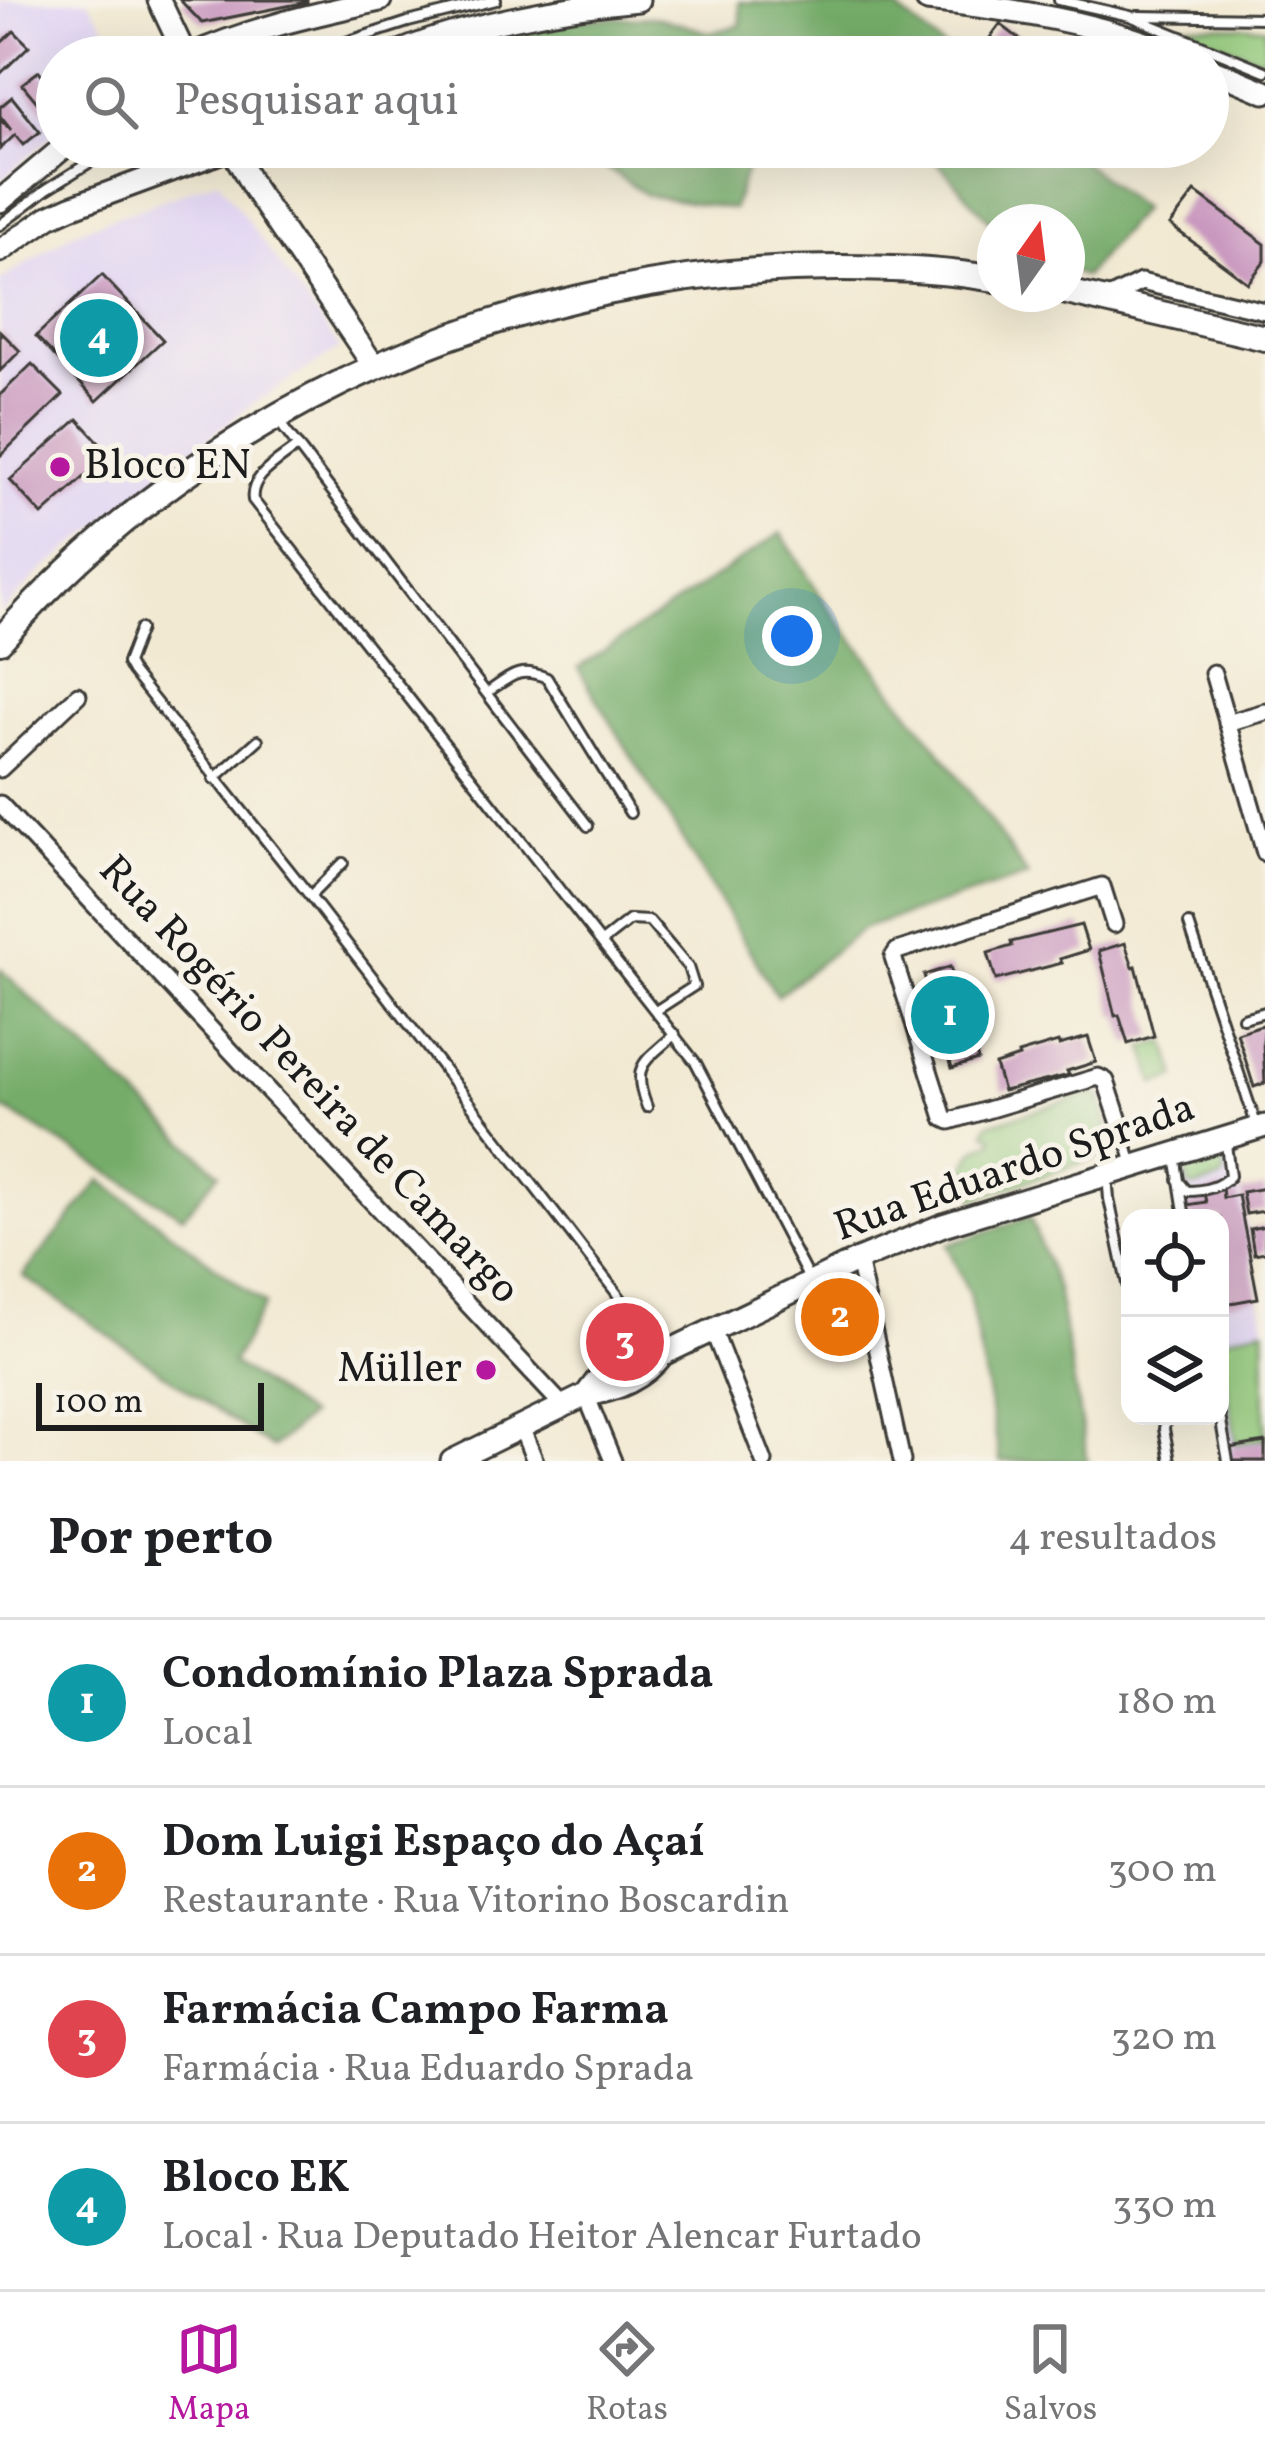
<!DOCTYPE html>
<html lang="pt">
<meta charset="utf-8">
<style>
body{margin:0;font-family:Vollkorn,serif;background:#f6f6f6;color:#202124}
.controls{position:absolute;right:36px;bottom:36px;display:grid;overflow:hidden;border-radius:24px;box-shadow:0 12px 48px #0002}
.controls button{width:108px;height:108px;display:grid;place-items:center;padding:0;border:0;border-bottom:3px solid #e0e0e0;background:#fff;color:#202124;font:60px sans-serif}
.compass{position:absolute;left:977px;top:204px;width:108px;height:108px;border-radius:50%;background:#fff;box-shadow:0 12px 48px #0002;rotate:14deg}
.scale{position:absolute;left:36px;bottom:30px;width:228px;box-sizing:border-box;padding-left:12px;border:6px solid #1c1c1c;border-top:0;font-size:33px;line-height:42px;white-space:nowrap;color:#1c1c1c;-webkit-text-stroke:9px #f7f3e8;paint-order:stroke}
.you{position:absolute;left:792px;top:636px;width:42px;height:42px;margin:-30px;border:9px solid #fff;border-radius:50%;background:#1a73e8;box-shadow:0 0 0 18px #1a73e833}
.badge{display:grid;place-items:center;width:78px;height:78px;border-radius:50%;background:#b5179e;color:#fff;font-size:39px;font-weight:700}
.pin{position:absolute;translate:-50% -50%;border:6px solid #fff;box-shadow:0 3px 12px #0006}
.list{margin:0;padding:0;list-style:none}
h2{display:flex;justify-content:space-between;align-items:center;height:156px;margin:0;padding:0 48px;font-size:51px}
h2 small{font-size:39px;font-weight:400;color:#757577}
.list li{display:grid;grid-template-columns:78px 1fr auto;gap:36px;align-items:center;box-sizing:border-box;height:168px;padding:0 48px;border-top:3px solid #e0e0e0}
.list b{display:block;font-size:45px;white-space:nowrap}
.list p{margin:0;font-size:39px;white-space:nowrap;color:#757577}
.list em{font-size:39px;font-style:normal;color:#757577}
.icon{flex:none;width:66px;height:66px;fill:none;stroke:currentColor;stroke-width:2;stroke-linecap:round;stroke-linejoin:round}
.map{position:relative;flex:none;width:1265px;height:1461px;overflow:hidden}
.search{position:absolute;background:#fff;box-shadow:0 12px 48px #0002;left:36px;right:36px;top:36px;height:132px;display:flex;align-items:center;gap:30px;box-sizing:border-box;padding:0 42px;border-radius:66px;color:#757577;font-size:45px}
.sheet{height:828px;background:#fff}
nav{display:flex;justify-content:space-around;align-items:center;box-sizing:border-box;height:168px;border-top:3px solid #e0e0e0;background:#fff;font-size:33px;color:#757577}
nav a{display:grid;justify-items:center;gap:6px}
nav .on{color:#b5179e}
.map>svg:first-child{display:block}
.built{fill:#e0d4f4}
.green{fill:#91c779;stroke:#56724a;stroke-width:3}
.forest{fill:#74ac69;stroke:#486442;stroke-width:3}
.building{fill:#c894be}
.lines{fill:none;stroke-linecap:round;stroke-linejoin:round}
.lane-casing{stroke:#3c3b37;stroke-width:14}
.street-casing{stroke:#3c3b37;stroke-width:21}
.secondary-casing{stroke:#3c3b37;stroke-width:27}
.primary-casing{stroke:#3c3b37;stroke-width:30}
.lane{stroke:#fff;stroke-width:8}
.street{stroke:#fff;stroke-width:15}
.secondary{stroke:#fff;stroke-width:21}
.primary{stroke:#fff;stroke-width:24}
.poi-dot{fill:#b5179e;stroke:#f7f3e8;stroke-width:4.5}
.labels{text-anchor:middle;dominant-baseline:central;stroke-width:10;stroke-linejoin:round;paint-order:stroke}
.poi-label{font-size:42px;fill:#1c1c1c;stroke:#f7f3e8;text-anchor:start}
.street-label{font-size:42px;fill:#1c1c1c;stroke:#f7f3e8}
</style>
<div class="map">
<svg width="1265" height="1461" viewBox="0 0 1265 1461">
<rect width="100%" height="100%" fill="#f7f3e8"/>
<filter id="ink" filterUnits="userSpaceOnUse"><feTurbulence type="fractalNoise" baseFrequency=".00833" numOctaves="2"/><feDisplacementMap in="SourceGraphic" scale="24" xChannelSelector="R" yChannelSelector="G"/><feConvolveMatrix kernelMatrix="1 2 1 2 8 2 1 2 1" color-interpolation-filters="sRGB"/></filter>
<filter id="wash" filterUnits="userSpaceOnUse"><feTurbulence type="fractalNoise" baseFrequency=".004" numOctaves="4" result="noise"/><feDisplacementMap in="SourceGraphic" scale="48" xChannelSelector="R" yChannelSelector="G"/><feGaussianBlur stdDeviation="2.7" result="paint"/><feColorMatrix in="noise" values="0 0 0 0 0 0 0 0 0 0 0 0 0 0 0 0 0 1.4 0 .05"/><feComposite in="paint" operator="in"/></filter>
<g filter="url(#wash)">
<rect width="100%" height="100%" fill="#f2e9d2"/>
<path class="built" d="M 0,0 L 88,0 L 125,57 L 57,57 L 57,131 L 0,181 Z
M 218,180 L 340,348 L 240,413 L 39,574 L 0,614 L 0,281 L 76,231 Z
M 1233,1150 L 1265,1331 L 1265,1461 L 1223,1461 L 1215,1416 L 1220,1416 L 1220,1218 L 1180,1218 L 1171,1167 Z"/>
<path class="green" d="M 1166,24 L 1265,27 L 1265,60 Z
M 1166,1041 L 1177,1077 L 1155,1084 L 1144,1047 Z
M 1099,1092 L 1110,1135 L 1099,1141 L 1099,1157 L 975,1199 C 959,1177 965,1148 993,1142 L 993,1136 L 985,1133 L 988,1124 Z
M 1222,1157 L 1225,1175 L 1220,1180 L 1194,1188 L 1189,1187 L 1183,1168 Z
M 1264,1328 L 1265,1439 L 1236,1444 L 1220,1339 Z"/>
<path class="forest" d="M 739,2 L 897,9 L 955,57 L 492,57 L 483,46 L 576,19 L 657,17 L 711,33 L 741,25 Z
M 577,147 L 753,147 L 733,209 L 646,195 Z
M 924,147 L 1065,147 L 1141,209 L 1084,277 L 1067,269 L 1067,222 L 995,222 L 995,227 Z
M 781,533 L 826,604 L 949,763 L 1028,876 L 864,928 L 777,996 L 578,668 Z
M 0,969 L 219,1173 L 183,1216 L 6,1110 L 0,1111 Z
M 101,1180 L 265,1304 L 232,1363 L 309,1416 L 272,1448 L 23,1276 Z
M 1030,1217 L 1057,1289 L 1088,1461 L 1000,1461 L 969,1294 L 947,1245 Z"/>
<g id="blocks">
<path class="building" d="M 180,0 L 307,0 L 307,2 L 202,23 Z
M 1000,24 L 1043,57 L 983,57 L 978,54 Z
M 14,31 L 29,46 L 0,74 L 0,44 Z
M 39,71 L 57,92 L 57,114 L 51,119 L 22,84 Z
M 12,97 L 40,132 L 23,145 L 15,135 L 0,149 L 0,120 L 11,130 L 0,116 L 0,107 Z
M 1195,192 L 1265,244 L 1265,261 L 1248,283 L 1170,225 Z
M 102,275 L 163,340 L 97,401 L 36,336 Z
M 0,331 L 20,351 L 0,371 Z
M 32,364 L 63,395 L 0,456 L 0,395 Z
M 78,419 L 110,454 L 42,515 L 10,480 Z
M 1081,925 L 1089,950 L 1060,959 L 1062,963 L 996,980 L 988,953 L 1012,946 L 1011,942 Z
M 1125,943 L 1133,967 L 1136,966 L 1154,1036 L 1128,1044 L 1119,1015 L 1115,1016 L 1099,951 Z
M 950,967 L 957,991 L 961,990 L 973,1029 L 970,1031 L 978,1060 L 952,1068 L 944,1039 L 940,1040 L 924,975 Z
M 1265,1024 L 1263,1042 L 1265,1083 L 1254,1087 L 1237,1033 Z
M 1088,1037 L 1096,1062 L 1067,1071 L 1069,1075 L 1003,1091 L 995,1065 L 1019,1057 L 1018,1054 L 1058,1042 L 1059,1045 Z
M 1222,1188 L 1223,1198 L 1238,1195 L 1258,1298 L 1220,1305 L 1220,1218 L 1189,1218 L 1187,1205 L 1206,1202 L 1204,1193 Z
M 1265,1188 L 1265,1211 L 1246,1214 L 1242,1192 Z
M 1265,1226 L 1265,1252 L 1254,1254 L 1250,1229 Z
M 1265,1442 L 1265,1461 L 1233,1461 L 1230,1448 Z"/>
</g>
</g>
<g filter="url(#ink)">
<use href="#blocks" fill-opacity="0" stroke="#3c3b37" stroke-width="3"/>
<g class="lines">
<defs>
<path id="lane" d="M 1059,0 L 1130,16 L 1265,71
M 1137,16 L 1265,18
M 300,57 L 408,22 L 496,0
M 0,225 L 47,189 L 114,147
M 279,422 L 588,826
M 298,446 C 280,461 249,476 253,500 L 696,1063 L 810,1281
M 140,629 L 127,663 L 132,672 L 310,896 L 659,1348
M 488,692 C 511,676 519,666 547,678 L 630,813
M 214,779 L 258,740
M 310,896 L 343,863
M 1189,924 L 1257,1127
M 602,942 L 630,920 L 649,921 L 688,967 L 694,986 L 657,1010
M 1243,1018 L 1265,1012
M 647,1107 C 630,1064 645,1062 675,1034
M 1120,1124 L 1133,1164
M 1175,1155 L 1185,1218
M 1107,1175 L 1109,1199 L 1130,1298
M 1178,1180 L 1187,1191 C 1203,1191 1219,1188 1230,1176 L 1226,1144
M 1166,1416 L 1164,1429 L 1170,1461
M 1220,1416 L 1228,1461"/>
<path id="street" d="M 1107,299 L 1141,282 L 1265,311
M 1213,673 L 1265,853
M 1227,723 L 1265,712
M 0,769 L 78,695
M 0,804 L 563,1406
M 1114,924 L 1102,886 L 897,951 L 893,957 L 944,1118 L 950,1121 L 1098,1077 L 1106,1081 L 1120,1124
M 858,1260 L 902,1461
M 713,1330 L 764,1461
M 586,1395 L 613,1461
M 521,1427 L 535,1461"/>
<path id="secondary" d="M 159,0 L 186,57
M 927,0 C 1014,9 1101,23 1182,57
M 187,57 C 251,28 312,15 380,0
M 389,57 C 457,25 562,7 638,0
M 1208,68 L 1265,92
M 231,147 L 253,187 L 374,366
M 0,201 L 64,147
M 0,251 L 49,217 L 71,207 L 234,147
M 586,1395 L 598,1379 L 641,1358 L 663,1354 L 858,1260 L 943,1225 L 1265,1126
M 452,1461 L 586,1395 C 616,1391 645,1378 663,1354"/>
<path id="primary" d="M 1067,292 L 1265,338
M 0,641 C 209,402 525,267 841,268 C 892,268 944,270 995,279"/>
</defs>
<use href="#lane" class="lane-casing"/>
<use href="#street" class="street-casing"/>
<use href="#secondary" class="secondary-casing"/>
<use href="#primary" class="primary-casing"/>
<use href="#lane" class="lane"/>
<use href="#street" class="street"/>
<use href="#secondary" class="secondary"/>
<use href="#primary" class="primary"/>
</g>
</g>
<g class="poi-dot">
<circle cx="60" cy="467" r="12"/>
<circle cx="486" cy="1370" r="12"/>
</g>
<g class="labels">
<g class="poi-label">
<text x="84" y="467">Bloco EN</text>
<text x="462" y="1370" text-anchor="end">Müller</text>
</g>
<g class="street-label">
<text transform="translate(308 1081) rotate(47)">Rua Rogério Pereira de Camargo</text>
<text transform="translate(1015 1169) rotate(-19)">Rua Eduardo Sprada</text>
</g>
</g>
</svg>
<div class="controls">
<button><svg class="icon" aria-label="locate" viewBox="0 0 24 24"><circle cx="12" cy="12" r="6"/><path d="M12 2v4M12 18v4M2 12h4M18 12h4"/></svg></button>
<button><svg class="icon" aria-label="layers" viewBox="0 0 24 24"><path d="M12 4l9 5-9 5-9-5zM3 14l9 5 9-5"/></svg></button>
</div>
<svg class="compass" viewBox="-18 -18 36 36"><path d="M0-13l5 13h-10z" fill="#e53935"/><path d="M0 13l5-13h-10z" fill="#757577"/></svg>
<div class="scale">100 m</div>
<div class="you"></div>
<div class="pin badge" style="left:950px;top:1015px;background:#0f9aa8">1</div>
<div class="pin badge" style="left:840px;top:1317px;background:#e8710a">2</div>
<div class="pin badge" style="left:625px;top:1342px;background:#e0444e">3</div>
<div class="pin badge" style="left:99px;top:338px;background:#0f9aa8">4</div>
<div class="search"><svg class="icon" aria-label="search" viewBox="0 0 24 24"><circle cx="10" cy="10" r="6"/><path d="M15 15l6 6"/></svg>Pesquisar aqui</div>
</div>
<section class="sheet">
<h2>Por perto<small>4 resultados</small></h2>
<ul class="list">
<li><span class="badge" style="background:#0f9aa8">1</span><div><b>Condomínio Plaza Sprada</b><p>Local</p></div><em>180 m</em></li>
<li><span class="badge" style="background:#e8710a">2</span><div><b>Dom Luigi Espaço do Açaí</b><p>Restaurante · Rua Vitorino Boscardin</p></div><em>300 m</em></li>
<li><span class="badge" style="background:#e0444e">3</span><div><b>Farmácia Campo Farma</b><p>Farmácia · Rua Eduardo Sprada</p></div><em>320 m</em></li>
<li><span class="badge" style="background:#0f9aa8">4</span><div><b>Bloco EK</b><p>Local · Rua Deputado Heitor Alencar Furtado</p></div><em>330 m</em></li>
</ul>
</section>
<nav>
<a class="on"><svg class="icon" aria-label="map" viewBox="0 0 24 24"><path d="M3 6l6-2 6 2 6-2v14l-6 2-6-2-6 2zM9 4v14M15 6v14"/></svg>Mapa</a>
<a><svg class="icon" aria-label="directions" viewBox="0 0 24 24"><path d="M12 3l9 9-9 9-9-9zM9 14v-3h6M13 9l2 2-2 2"/></svg>Rotas</a>
<a><svg class="icon" aria-label="saved" viewBox="0 0 24 24"><path d="M7 4h10v16l-5-4-5 4z"/></svg>Salvos</a>
</nav>
